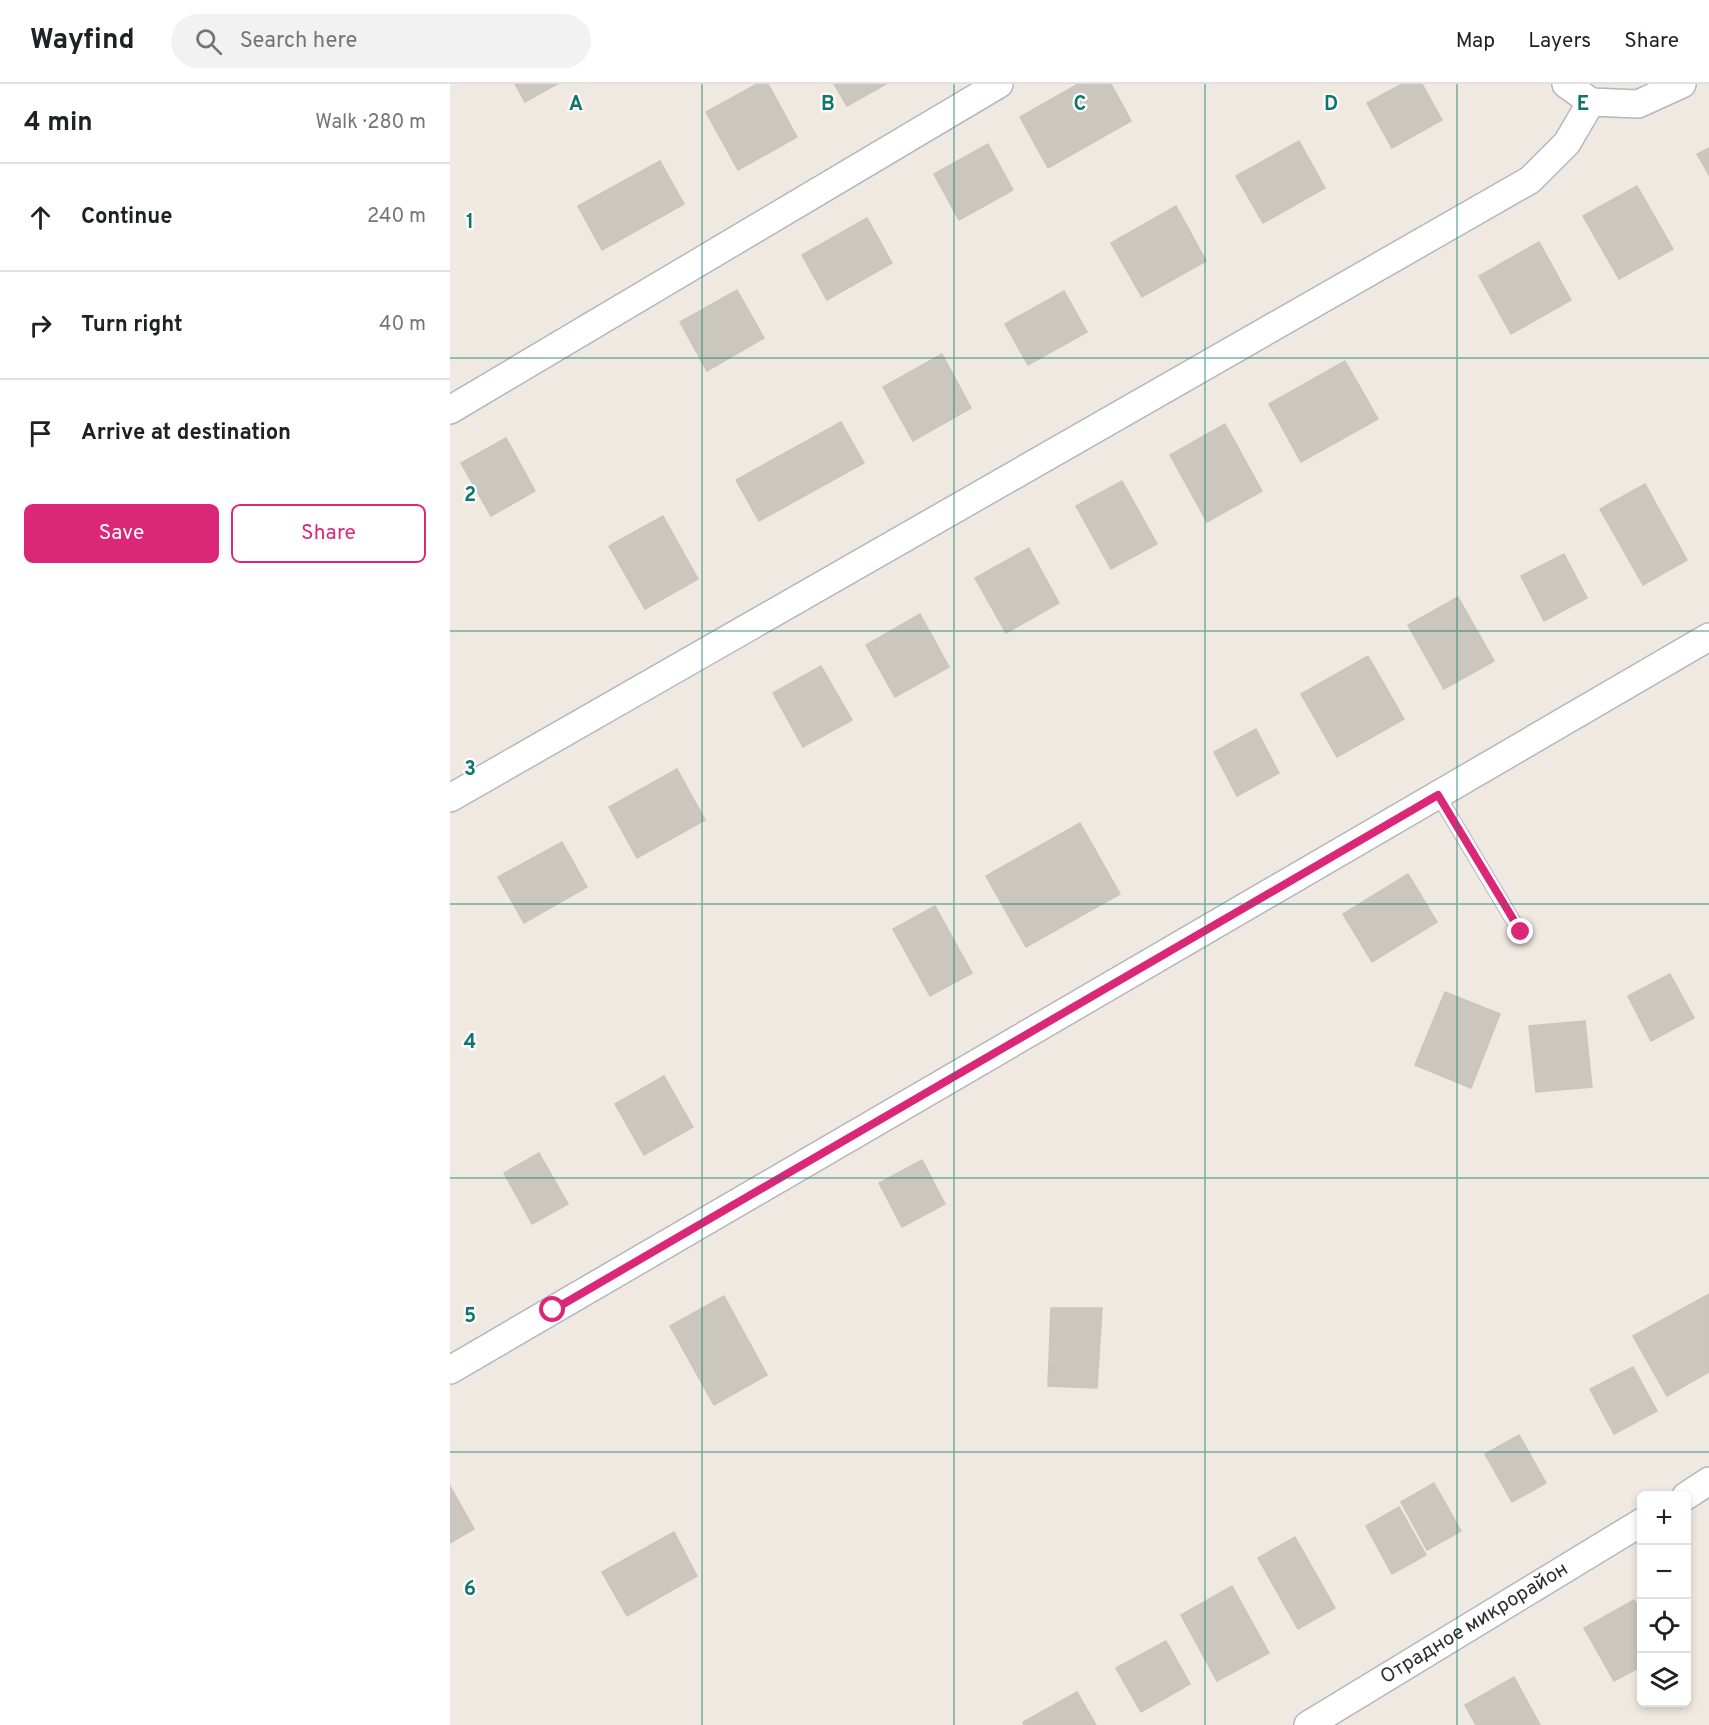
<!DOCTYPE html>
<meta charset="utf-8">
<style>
body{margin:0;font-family:Overpass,sans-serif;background:#f2f2f2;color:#202124}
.controls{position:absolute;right:18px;bottom:18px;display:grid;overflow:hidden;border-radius:9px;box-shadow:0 3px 9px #0003}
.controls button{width:54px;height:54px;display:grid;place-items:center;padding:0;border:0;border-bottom:2px solid #e0e0e0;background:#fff;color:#202124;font:30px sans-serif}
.stop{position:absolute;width:18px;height:18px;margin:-14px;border:4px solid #db2777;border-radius:50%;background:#fff}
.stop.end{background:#db2777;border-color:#fff;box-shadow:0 2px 6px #0008}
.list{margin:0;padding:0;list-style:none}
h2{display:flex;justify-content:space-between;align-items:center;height:78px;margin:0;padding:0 24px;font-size:26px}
h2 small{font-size:20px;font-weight:400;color:#757577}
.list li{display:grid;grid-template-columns:39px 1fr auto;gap:18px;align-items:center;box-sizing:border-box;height:108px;padding:0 24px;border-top:2px solid #e0e0e0}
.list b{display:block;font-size:22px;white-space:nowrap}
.list em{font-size:20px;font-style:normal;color:#757577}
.actions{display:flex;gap:12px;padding:18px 24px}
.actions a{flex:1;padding:14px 0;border:2px solid #db2777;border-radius:9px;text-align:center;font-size:21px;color:#db2777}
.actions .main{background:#db2777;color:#fff}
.icon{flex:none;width:33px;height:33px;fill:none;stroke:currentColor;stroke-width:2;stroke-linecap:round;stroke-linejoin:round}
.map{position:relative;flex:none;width:1259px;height:1641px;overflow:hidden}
header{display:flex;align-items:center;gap:36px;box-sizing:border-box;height:84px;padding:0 30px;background:#fff;border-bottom:2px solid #e0e0e0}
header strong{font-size:28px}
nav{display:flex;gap:33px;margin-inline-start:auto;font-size:21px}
.search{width:420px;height:54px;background:#f2f2f2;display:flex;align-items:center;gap:15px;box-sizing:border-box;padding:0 21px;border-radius:33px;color:#757577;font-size:22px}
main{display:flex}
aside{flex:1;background:#fff}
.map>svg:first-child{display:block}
.building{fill:#cbc7bf;stroke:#cbc5ba;stroke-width:1.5}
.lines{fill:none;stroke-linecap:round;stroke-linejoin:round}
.service-casing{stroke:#b4b7c1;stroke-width:16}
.minor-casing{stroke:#b4b7c1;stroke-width:30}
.service{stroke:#fff;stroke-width:14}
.minor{stroke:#fff;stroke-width:27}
.route{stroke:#db2777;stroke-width:8}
.grid{fill:none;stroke:#0f766e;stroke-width:1.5;stroke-opacity:0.55}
.labels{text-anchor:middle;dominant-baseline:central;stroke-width:4.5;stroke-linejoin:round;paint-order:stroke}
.street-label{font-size:20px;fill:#2e2e2e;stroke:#fff}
.grid-label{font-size:20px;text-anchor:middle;font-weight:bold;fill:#0f766e;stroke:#fff;stroke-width:4.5;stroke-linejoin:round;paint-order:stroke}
</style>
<header>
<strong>Wayfind</strong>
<div class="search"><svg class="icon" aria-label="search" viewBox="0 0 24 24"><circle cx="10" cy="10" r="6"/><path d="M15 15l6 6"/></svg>Search here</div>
<nav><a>Map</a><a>Layers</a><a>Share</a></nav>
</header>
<main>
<aside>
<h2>4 min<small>Walk · 280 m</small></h2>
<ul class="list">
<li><svg class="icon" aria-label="ahead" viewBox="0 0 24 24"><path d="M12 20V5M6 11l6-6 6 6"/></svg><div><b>Continue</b></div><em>240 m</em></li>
<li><svg class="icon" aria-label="right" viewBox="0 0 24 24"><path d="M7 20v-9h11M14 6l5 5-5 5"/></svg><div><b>Turn right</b></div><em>40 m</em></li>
<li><svg class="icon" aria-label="arrive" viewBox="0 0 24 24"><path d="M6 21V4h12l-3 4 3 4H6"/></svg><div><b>Arrive at destination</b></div></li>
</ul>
<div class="actions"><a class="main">Save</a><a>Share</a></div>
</aside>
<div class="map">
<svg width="1259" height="1641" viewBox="0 0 1259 1641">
<rect width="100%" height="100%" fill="#efe9e1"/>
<path class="building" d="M 65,0 L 107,0 L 75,18 Z
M 307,0 L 318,0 L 347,53 L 288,86 L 256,28 Z
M 384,0 L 436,0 L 397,22 Z
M 628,0 L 661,0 L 681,37 L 598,84 L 570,33 Z
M 952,0 L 972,0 L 992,36 L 942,64 L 917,19 Z
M 849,57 L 875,104 L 813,139 L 786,92 Z
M 538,60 L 563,106 L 509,136 L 484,90 Z
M 1259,64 L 1259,91 L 1247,70 Z
M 210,77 L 234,120 L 152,166 L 128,122 Z
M 1187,102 L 1223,165 L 1169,195 L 1133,132 Z
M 726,122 L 756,177 L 692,213 L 661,159 Z
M 417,134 L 442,179 L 377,216 L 352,171 Z
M 1089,158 L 1121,216 L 1061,250 L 1029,192 Z
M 287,206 L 314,254 L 257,287 L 230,238 Z
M 614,207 L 637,248 L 578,281 L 555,240 Z
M 492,270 L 521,324 L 463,357 L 433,303 Z
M 895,277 L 928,335 L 851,378 L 819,320 Z
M 391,338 L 414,379 L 309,437 L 286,396 Z
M 775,340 L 812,407 L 757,438 L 720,371 Z
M 56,354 L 85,407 L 41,432 L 11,379 Z
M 672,397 L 707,460 L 661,485 L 626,422 Z
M 1195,400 L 1237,476 L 1193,501 L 1150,425 Z
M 213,432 L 248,495 L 195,525 L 159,462 Z
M 579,464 L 609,519 L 556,549 L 525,494 Z
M 1114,470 L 1137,514 L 1094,537 L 1071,492 Z
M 1008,513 L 1044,577 L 994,605 L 958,541 Z
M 470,530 L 499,583 L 445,613 L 416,561 Z
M 918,572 L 954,635 L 887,673 L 851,610 Z
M 371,582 L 402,636 L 353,663 L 323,609 Z
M 806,645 L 829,689 L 787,712 L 764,668 Z
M 227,685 L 255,736 L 187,774 L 159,723 Z
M 630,739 L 670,810 L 576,863 L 536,792 Z
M 112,758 L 137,803 L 74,839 L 48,793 Z
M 958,790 L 987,838 L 922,878 L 893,830 Z
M 485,822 L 522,889 L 480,912 L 443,845 Z
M 1220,890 L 1244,934 L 1201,957 L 1178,912 Z
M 995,908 L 1050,930 L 1021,1004 L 965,981 Z
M 1135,937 L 1142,1003 L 1086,1008 L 1079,942 Z
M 214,992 L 243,1043 L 194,1071 L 165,1020 Z
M 89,1069 L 118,1120 L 82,1140 L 54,1089 Z
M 472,1076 L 495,1120 L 452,1143 L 429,1099 Z
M 1259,1210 L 1259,1288 L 1217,1312 L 1183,1252 Z
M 274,1212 L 317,1291 L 264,1321 L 220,1242 Z
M 601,1224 L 652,1224 L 647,1304 L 598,1302 Z
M 1183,1283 L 1207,1327 L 1164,1350 L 1140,1305 Z
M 1069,1351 L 1096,1399 L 1062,1418 L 1035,1370 Z
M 984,1399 L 1011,1447 L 977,1466 L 951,1418 Z
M 0,1402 L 24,1445 L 0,1459 Z
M 949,1423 L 976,1471 L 942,1490 L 916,1442 Z
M 224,1448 L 247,1492 L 177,1532 L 152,1488 Z
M 845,1453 L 885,1524 L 848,1545 L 808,1474 Z
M 782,1502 L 819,1569 L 767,1597 L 731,1531 Z
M 1184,1516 L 1192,1529 L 1192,1582 L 1164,1597 L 1134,1544 Z
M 716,1557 L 740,1600 L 691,1628 L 666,1584 Z
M 1064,1593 L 1090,1641 L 1026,1641 L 1015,1621 Z
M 627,1608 L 646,1641 L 574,1641 L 573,1638 Z"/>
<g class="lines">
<defs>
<path id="service" d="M 988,711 L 1070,848"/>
<g id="minor">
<path d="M 1116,0 L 1141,18 L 1188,20 L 1232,0"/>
<path d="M 0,326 L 549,0"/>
<path d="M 0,714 L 1080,96 L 1117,59 L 1141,18"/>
<path d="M 0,1286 L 1259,553"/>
<path d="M 1236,1412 L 1259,1397"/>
<path id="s1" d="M 858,1641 L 1192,1438"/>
</g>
</defs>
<use href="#service" class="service-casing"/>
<use href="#minor" class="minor-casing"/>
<use href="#service" class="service"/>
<use href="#minor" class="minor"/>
</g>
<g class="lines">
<path class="route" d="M 103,1226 L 988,711 L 1071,848"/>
</g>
<path class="grid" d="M 252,0 L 252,1641M 504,0 L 504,1641M 755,0 L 755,1641M 1007,0 L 1007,1641M 0,274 L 1259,274M 0,547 L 1259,547M 0,820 L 1259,820M 0,1094 L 1259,1094M 0,1368 L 1259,1368"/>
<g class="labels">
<g class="street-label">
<text stroke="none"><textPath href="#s1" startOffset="195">Отрадное микрорайон</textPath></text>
</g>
</g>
<g class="grid-label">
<text x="126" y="26">A</text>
<text x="378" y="26">B</text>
<text x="630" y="26">C</text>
<text x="881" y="26">D</text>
<text x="1133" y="26">E</text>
<text x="20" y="144">1</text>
<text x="20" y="417">2</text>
<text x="20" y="691">3</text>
<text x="20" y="964">4</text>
<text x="20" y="1238">5</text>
<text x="20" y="1511">6</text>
</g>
</svg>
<div class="controls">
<button>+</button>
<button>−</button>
<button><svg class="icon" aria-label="locate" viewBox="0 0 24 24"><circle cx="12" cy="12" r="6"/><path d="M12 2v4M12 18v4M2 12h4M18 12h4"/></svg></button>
<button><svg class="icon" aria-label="layers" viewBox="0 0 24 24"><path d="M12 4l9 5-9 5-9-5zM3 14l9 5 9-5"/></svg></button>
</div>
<div class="stop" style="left:103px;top:1226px"></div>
<div class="stop end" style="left:1071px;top:848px"></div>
</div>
</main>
